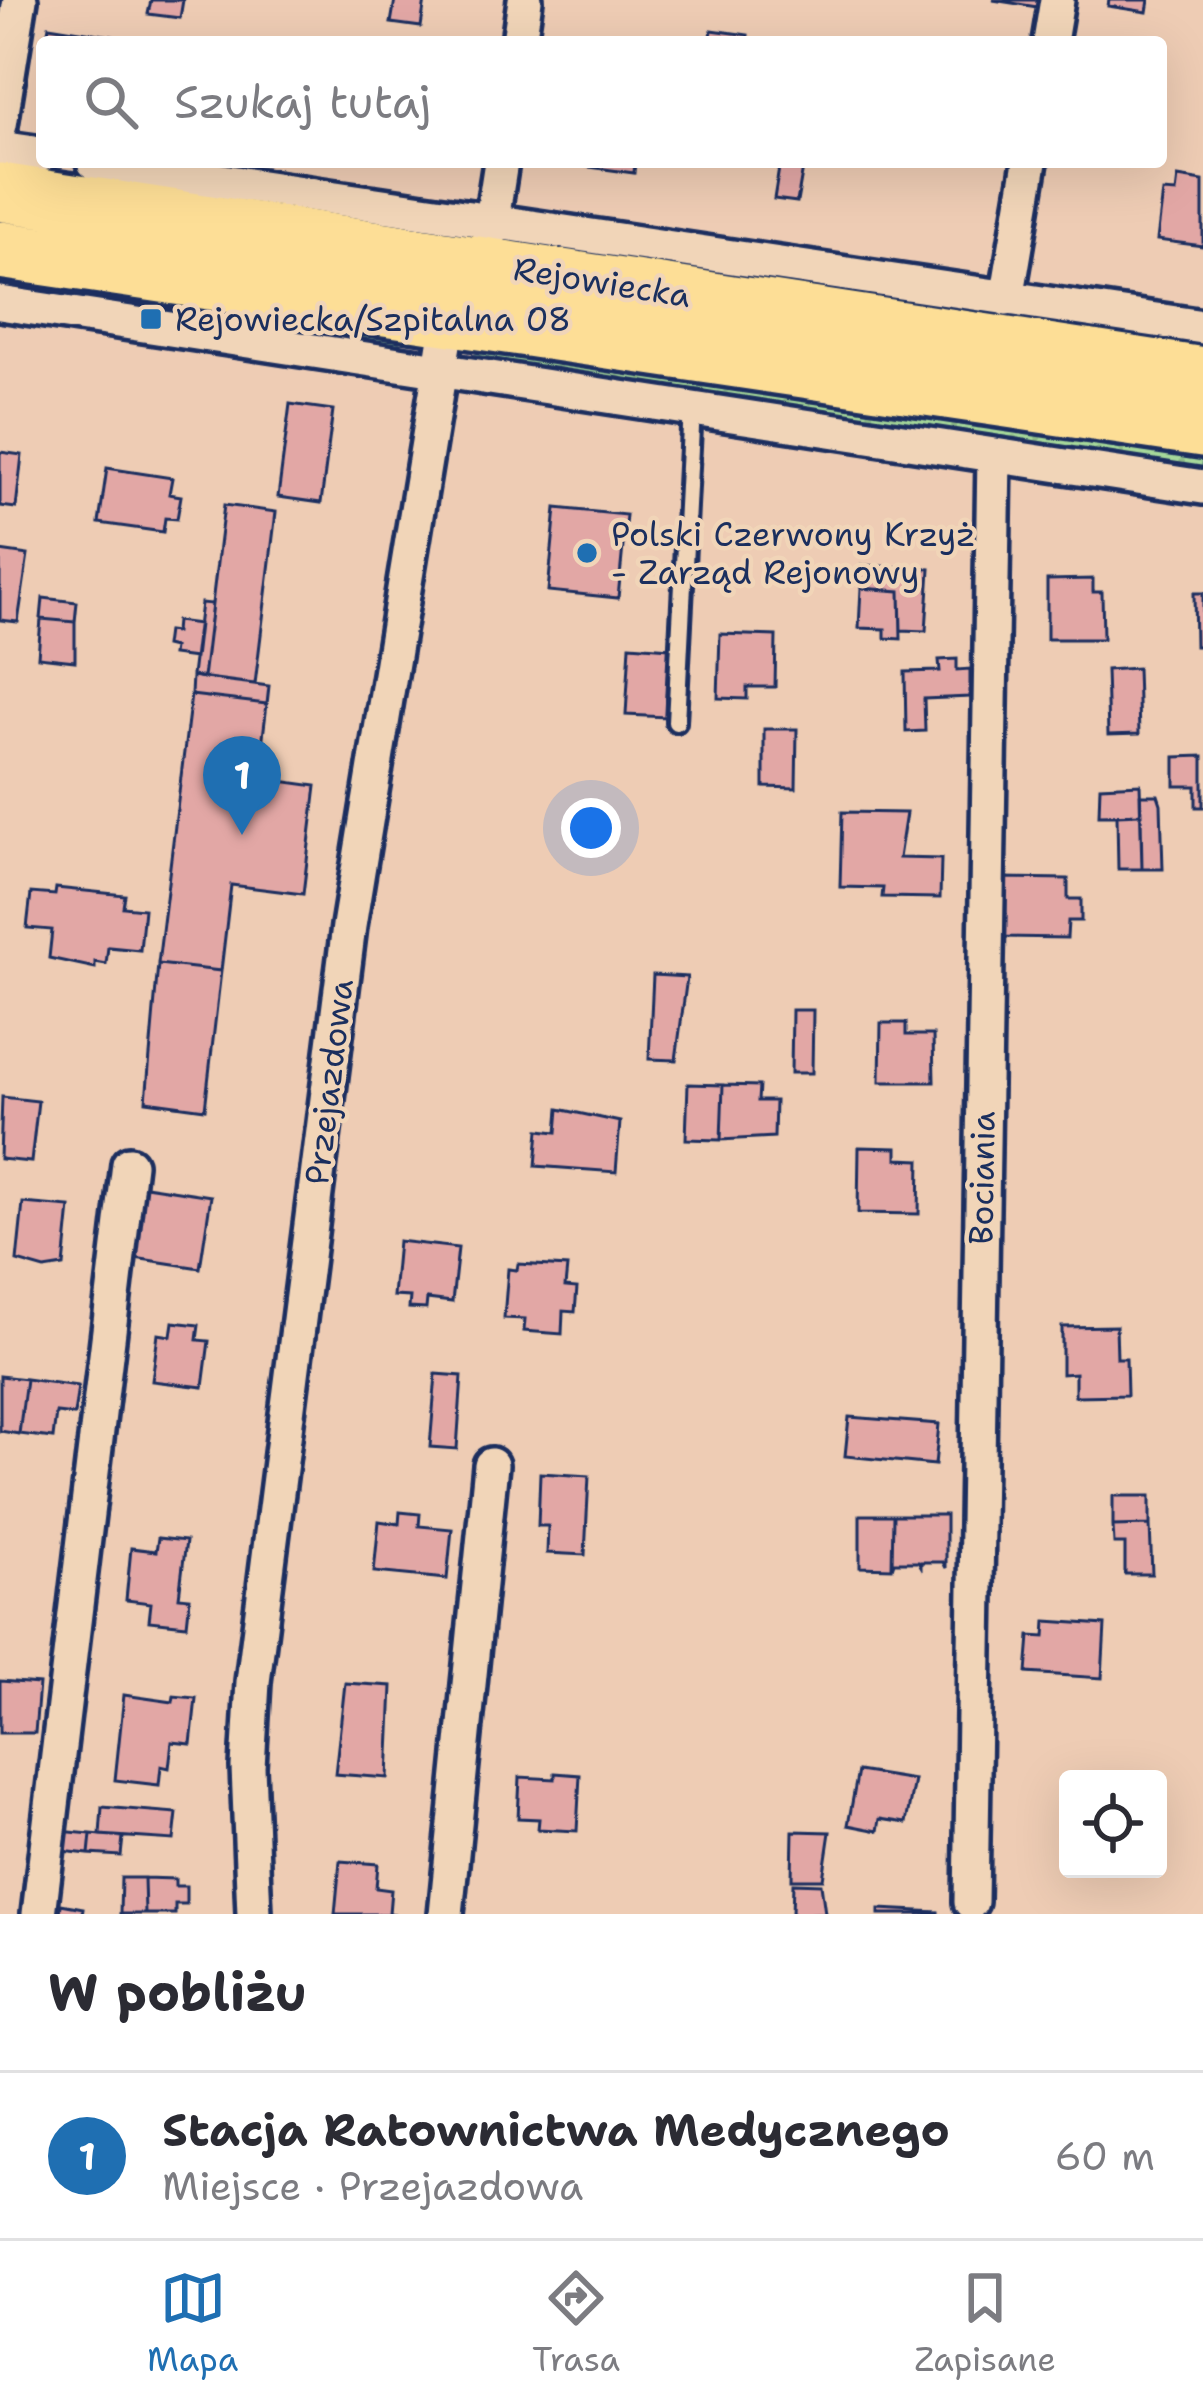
<!DOCTYPE html>
<html lang="pl">
<meta charset="utf-8">
<style>
body{margin:0;font-family:"Shantell Sans",sans-serif;background:#f2f2f3;color:#2b2b33}
.controls{position:absolute;right:36px;bottom:36px;display:grid;overflow:hidden;border-radius:12px;box-shadow:0 12px 48px #0002}
.controls button{width:108px;height:108px;display:grid;place-items:center;padding:0;border:0;border-bottom:3px solid #e1e1e2;background:#fff;color:#2b2b33;font:60px sans-serif}
.you{position:absolute;left:591px;top:828px;width:42px;height:42px;margin:-30px;border:9px solid #fff;border-radius:50%;background:#1a73e8;box-shadow:0 0 0 18px #1a73e833}
.badge{display:grid;place-items:center;width:78px;height:78px;border-radius:50%;background:#1f6fb2;color:#fff;font-size:39px;font-weight:700}
.pin{position:absolute;translate:-50% -99px;filter:drop-shadow(0 3px 6px #0008)}
.pin::after{content:'';position:absolute;top:63px;width:42px;height:36px;background:inherit;clip-path:polygon(0 0,100% 0,50% 100%)}
.list{margin:0;padding:0;list-style:none}
h2{display:flex;justify-content:space-between;align-items:center;height:156px;margin:0;padding:0 48px;font-size:51px}
h2 small{font-size:39px;font-weight:400;color:#7c7c81}
.list li{display:grid;grid-template-columns:78px 1fr auto;gap:36px;align-items:center;box-sizing:border-box;height:168px;padding:0 48px;border-top:3px solid #e1e1e2}
.list b{display:block;font-size:45px;white-space:nowrap}
.list p{margin:0;font-size:39px;white-space:nowrap;color:#7c7c81}
.list em{font-size:39px;font-style:normal;color:#7c7c81}
.icon{flex:none;width:66px;height:66px;fill:none;stroke:currentColor;stroke-width:2;stroke-linecap:round;stroke-linejoin:round}
.map{position:relative;flex:none;width:1203px;height:1914px;overflow:hidden}
.search{position:absolute;background:#fff;box-shadow:0 12px 48px #0002;left:36px;right:36px;top:36px;height:132px;display:flex;align-items:center;gap:30px;box-sizing:border-box;padding:0 42px;border-radius:12px;color:#7c7c81;font-size:45px}
.sheet{height:324px;background:#fff}
nav{display:flex;justify-content:space-around;align-items:center;box-sizing:border-box;height:168px;border-top:3px solid #e1e1e2;background:#fff;font-size:33px;color:#7c7c81}
nav a{display:grid;justify-items:center;gap:6px}
nav .on{color:#1f6fb2}
.map>svg:first-child{display:block}
.grass{fill:url(#grass-dots);stroke:#60847c;stroke-width:3}
.building{fill:#e2a7a5;stroke:#1b2f5e;stroke-width:3}
.lines{fill:none;stroke-linecap:round;stroke-linejoin:round}
.service-casing{stroke:#1b2f5e;stroke-width:26}
.minor-casing{stroke:#1b2f5e;stroke-width:42}
.trunk-casing{stroke:#1b2f5e;stroke-width:66}
.service{stroke:#f1d5b8;stroke-width:16}
.minor{stroke:#f1d5b8;stroke-width:33}
.trunk{stroke:#fdde96;stroke-width:57}
.poi-dot{fill:#1f6fb2;stroke:#f1d5b8;stroke-width:4.5}
.labels{text-anchor:middle;dominant-baseline:central;stroke-width:9;stroke-linejoin:round;paint-order:stroke}
.street-label{font-size:33px;fill:#1b2f5e;stroke:#f1d5b8}
.poi-label{font-size:33px;fill:#1b2f5e;stroke:#f1d5b8;text-anchor:start}
</style>
<div class="map">
<svg width="1203" height="1914" viewBox="0 0 1203 1914">
<defs>
<pattern id="grass-dots" width="8" height="8" patternUnits="userSpaceOnUse" patternTransform="scale(3)"><rect width="8" height="8" fill="#a6d89a"/><path d="M2 2h.1M6 6h.1" fill="none" stroke="#8eba87" stroke-width="1.8" stroke-linecap="round"/></pattern>
</defs>
<rect width="100%" height="100%" fill="#eeccb4"/>
<filter id="ink" filterUnits="userSpaceOnUse"><feTurbulence type="fractalNoise" baseFrequency=".00833" numOctaves="2"/><feDisplacementMap in="SourceGraphic" scale="24" xChannelSelector="R" yChannelSelector="G"/><feConvolveMatrix kernelMatrix="1 2 1 2 8 2 1 2 1" color-interpolation-filters="sRGB"/></filter>
<g filter="url(#ink)">
<path class="grass" d="M 301,319 L 374,326 L 398,340 L 401,350 L 242,324 Z
M 498,347 L 1203,452 L 1203,473 L 481,363 L 476,355 Z"/>
<path class="building" d="M 151,0 L 183,0 L 180,18 L 148,14 Z
M 395,0 L 425,0 L 421,27 L 391,23 Z
M 993,0 L 1038,0 L 1037,7 Z
M 1109,0 L 1149,0 L 1147,12 L 1108,6 Z
M 49,26 L 130,39 L 129,42 L 46,42 Z
M 712,30 L 748,35 L 747,42 L 710,42 Z
M 583,162 L 635,162 L 634,173 L 582,166 Z
M 780,162 L 804,162 L 797,202 L 774,199 Z
M 1178,177 L 1203,181 L 1203,246 L 1157,240 L 1163,192 L 1176,193 Z
M 290,404 L 333,410 L 321,503 L 278,497 Z
M 0,452 L 22,455 L 16,508 L 0,506 Z
M 107,468 L 172,478 L 169,494 L 181,496 L 177,519 L 165,518 L 163,532 L 99,523 Z
M 224,505 L 276,512 L 255,684 L 203,678 Z
M 556,508 L 626,515 L 618,598 L 548,591 Z
M 0,551 L 28,555 L 18,622 L 0,620 Z
M 862,565 L 930,569 L 926,631 L 901,630 L 900,591 L 861,588 Z
M 1093,579 L 1093,592 L 1102,592 L 1103,639 L 1047,639 L 1047,580 Z
M 861,588 L 900,591 L 901,639 L 885,638 L 885,629 L 859,628 Z
M 1194,593 L 1203,593 L 1203,646 L 1195,646 Z
M 43,598 L 77,602 L 75,622 L 41,619 Z
M 201,603 L 212,604 L 203,678 L 192,676 Z
M 41,619 L 75,622 L 75,661 L 38,657 Z
M 176,621 L 199,624 L 195,658 L 172,655 L 173,648 L 165,646 L 167,631 L 175,632 Z
M 720,634 L 776,636 L 775,687 L 747,687 L 747,699 L 718,698 Z
M 630,645 L 670,648 L 666,717 L 626,715 Z
M 957,659 L 957,670 L 970,669 L 970,697 L 924,699 L 925,731 L 906,732 L 905,672 L 940,671 L 939,660 Z
M 1137,668 L 1139,734 L 1108,735 L 1106,670 Z
M 192,676 L 269,686 L 267,704 L 191,695 Z
M 191,695 L 267,704 L 258,778 L 316,786 L 303,894 L 231,885 L 221,971 L 158,964 Z
M 764,729 L 797,729 L 796,788 L 764,787 Z
M 1203,756 L 1203,807 L 1196,807 L 1196,786 L 1175,786 L 1175,757 Z
M 1140,784 L 1141,814 L 1099,815 L 1100,786 Z
M 1140,795 L 1158,795 L 1161,804 L 1163,869 L 1142,869 Z
M 842,812 L 906,813 L 899,858 L 941,859 L 940,898 L 882,897 L 883,888 L 840,887 Z
M 1141,814 L 1142,869 L 1118,869 L 1117,815 Z
M 1003,878 L 1068,879 L 1068,899 L 1081,899 L 1081,921 L 1068,921 L 1067,938 L 1001,937 Z
M 56,888 L 125,895 L 123,907 L 144,909 L 140,950 L 108,947 L 106,964 L 95,962 L 95,968 L 49,958 L 52,930 L 27,928 L 31,893 L 55,895 Z
M 158,964 L 221,971 L 205,1109 L 146,1101 Z
M 653,975 L 687,977 L 676,1060 L 649,1059 Z
M 792,1010 L 813,1010 L 812,1073 L 791,1073 Z
M 881,1023 L 906,1023 L 906,1035 L 933,1035 L 934,1082 L 880,1082 Z
M 688,1084 L 723,1085 L 721,1140 L 686,1139 Z
M 723,1085 L 759,1086 L 758,1101 L 775,1101 L 774,1137 L 721,1140 Z
M 2,1097 L 38,1101 L 31,1162 L 0,1159 Z
M 559,1109 L 620,1122 L 616,1172 L 536,1166 L 539,1130 L 557,1132 Z
M 859,1147 L 897,1148 L 897,1159 L 920,1160 L 919,1214 L 858,1213 Z
M 139,1185 L 211,1196 L 200,1268 L 128,1257 Z
M 23,1203 L 70,1207 L 64,1266 L 45,1269 L 17,1261 Z
M 398,1241 L 458,1248 L 452,1302 L 427,1299 L 426,1309 L 409,1308 L 410,1297 L 393,1296 Z
M 518,1264 L 567,1267 L 565,1287 L 577,1288 L 575,1312 L 563,1311 L 562,1334 L 524,1331 L 525,1319 L 504,1318 L 508,1269 L 517,1270 Z
M 173,1322 L 199,1325 L 197,1340 L 209,1341 L 203,1387 L 152,1381 L 158,1334 L 171,1336 Z
M 1116,1326 L 1117,1358 L 1126,1358 L 1127,1395 L 1075,1396 L 1075,1373 L 1062,1374 L 1062,1327 Z
M 436,1374 L 462,1376 L 457,1449 L 430,1447 Z
M 0,1376 L 26,1379 L 19,1434 L 0,1431 Z
M 26,1379 L 78,1386 L 74,1415 L 56,1413 L 53,1438 L 19,1434 Z
M 849,1417 L 939,1424 L 935,1465 L 845,1456 Z
M 540,1473 L 589,1476 L 585,1555 L 547,1553 L 548,1526 L 538,1526 Z
M 1113,1496 L 1150,1496 L 1150,1525 L 1113,1526 Z
M 400,1512 L 420,1514 L 419,1526 L 452,1529 L 447,1579 L 374,1572 L 379,1521 L 399,1524 Z
M 860,1515 L 893,1515 L 892,1568 L 860,1567 Z
M 893,1515 L 946,1515 L 946,1568 L 943,1562 L 921,1562 L 921,1567 L 918,1562 L 894,1562 L 892,1568 Z
M 1150,1525 L 1152,1574 L 1125,1574 L 1125,1544 L 1114,1544 L 1113,1526 Z
M 158,1538 L 186,1541 L 179,1597 L 190,1598 L 187,1625 L 149,1621 L 151,1603 L 126,1600 L 131,1548 L 156,1551 Z
M 1046,1621 L 1105,1625 L 1102,1678 L 1027,1673 L 1030,1636 L 1045,1637 Z
M 0,1681 L 39,1684 L 35,1733 L 0,1733 Z
M 345,1683 L 392,1686 L 388,1778 L 335,1774 Z
M 124,1695 L 173,1702 L 174,1696 L 196,1698 L 191,1744 L 172,1742 L 169,1768 L 161,1766 L 159,1785 L 115,1780 Z
M 858,1771 L 914,1780 L 906,1823 L 880,1819 L 878,1831 L 848,1825 Z
M 555,1773 L 580,1775 L 577,1831 L 538,1829 L 539,1819 L 518,1818 L 520,1777 L 555,1779 Z
M 102,1807 L 177,1813 L 174,1840 L 100,1835 Z
M 60,1831 L 91,1834 L 89,1854 L 61,1851 Z
M 793,1831 L 830,1832 L 823,1879 L 792,1879 Z
M 91,1834 L 123,1837 L 121,1856 L 89,1854 Z
M 340,1861 L 378,1864 L 376,1888 L 391,1890 L 389,1913 L 395,1914 L 335,1914 Z
M 121,1878 L 144,1878 L 145,1914 L 120,1914 Z
M 144,1878 L 175,1879 L 175,1886 L 186,1886 L 186,1904 L 175,1904 L 175,1914 L 145,1914 Z
M 793,1883 L 821,1884 L 825,1913 L 792,1914 Z
M 61,1904 L 83,1908 L 82,1914 L 60,1914 Z
M 879,1909 L 938,1912 L 938,1914 L 879,1914 Z"/>
<g class="lines">
<defs>
<path id="service" d="M 676,722 L 692,408"/>
<path id="minor" d="M 519,42 L 525,0
M 1050,42 L 1057,0
M 0,125 L 20,0
M 0,148 L 42,154
M 94,162 L 1203,327
M 1007,299 L 1030,162
M 0,303 L 1203,487
M 971,1902 L 994,455
M 39,1914 L 129,1164
M 254,1914 L 248,1767 L 253,1682 L 349,926 L 445,338 L 452,313 L 488,245 L 501,162
M 446,1914 L 491,1465"/>
<path id="trunk" d="M 0,192 L 1203,376
M 0,250 L 1203,428"/>
</defs>
<use href="#service" class="service-casing"/>
<use href="#minor" class="minor-casing"/>
<use href="#trunk" class="trunk-casing"/>
<use href="#service" class="service"/>
<use href="#minor" class="minor"/>
<use href="#trunk" class="trunk"/>
</g>
</g>
<g class="poi-dot">
<rect x="139" y="307" width="24" height="24" rx="6"/>
<circle cx="587" cy="553" r="12"/>
</g>
<g class="labels">
<g class="street-label">
<text transform="translate(602 282) rotate(9)">Rejowiecka</text>
<text transform="translate(329 1082) rotate(-83)">Przejazdowa</text>
<text transform="translate(982 1178) rotate(-89)">Bociania</text>
</g>
<g class="poi-label">
<text x="175" y="319">Rejowiecka/Szpitalna 08</text>
<text x="611" y="534">Polski Czerwony Krzyż<tspan x="611" dy="38">- Zarząd Rejonowy</tspan></text>
</g>
</g>
</svg>
<div class="controls">
<button><svg class="icon" aria-label="locate" viewBox="0 0 24 24"><circle cx="12" cy="12" r="6"/><path d="M12 2v4M12 18v4M2 12h4M18 12h4"/></svg></button>
</div>
<div class="you"></div>
<div class="pin badge" style="left:242px;top:835px">1</div>
<div class="search"><svg class="icon" aria-label="search" viewBox="0 0 24 24"><circle cx="10" cy="10" r="6"/><path d="M15 15l6 6"/></svg>Szukaj tutaj</div>
</div>
<section class="sheet">
<h2>W pobliżu<small></small></h2>
<ul class="list">
<li><span class="badge">1</span><div><b>Stacja Ratownictwa Medycznego</b><p>Miejsce · Przejazdowa</p></div><em>60 m</em></li>
</ul>
</section>
<nav>
<a class="on"><svg class="icon" aria-label="map" viewBox="0 0 24 24"><path d="M3 6l6-2 6 2 6-2v14l-6 2-6-2-6 2zM9 4v14M15 6v14"/></svg>Mapa</a>
<a><svg class="icon" aria-label="directions" viewBox="0 0 24 24"><path d="M12 3l9 9-9 9-9-9zM9 14v-3h6M13 9l2 2-2 2"/></svg>Trasa</a>
<a><svg class="icon" aria-label="saved" viewBox="0 0 24 24"><path d="M7 4h10v16l-5-4-5 4z"/></svg>Zapisane</a>
</nav>
